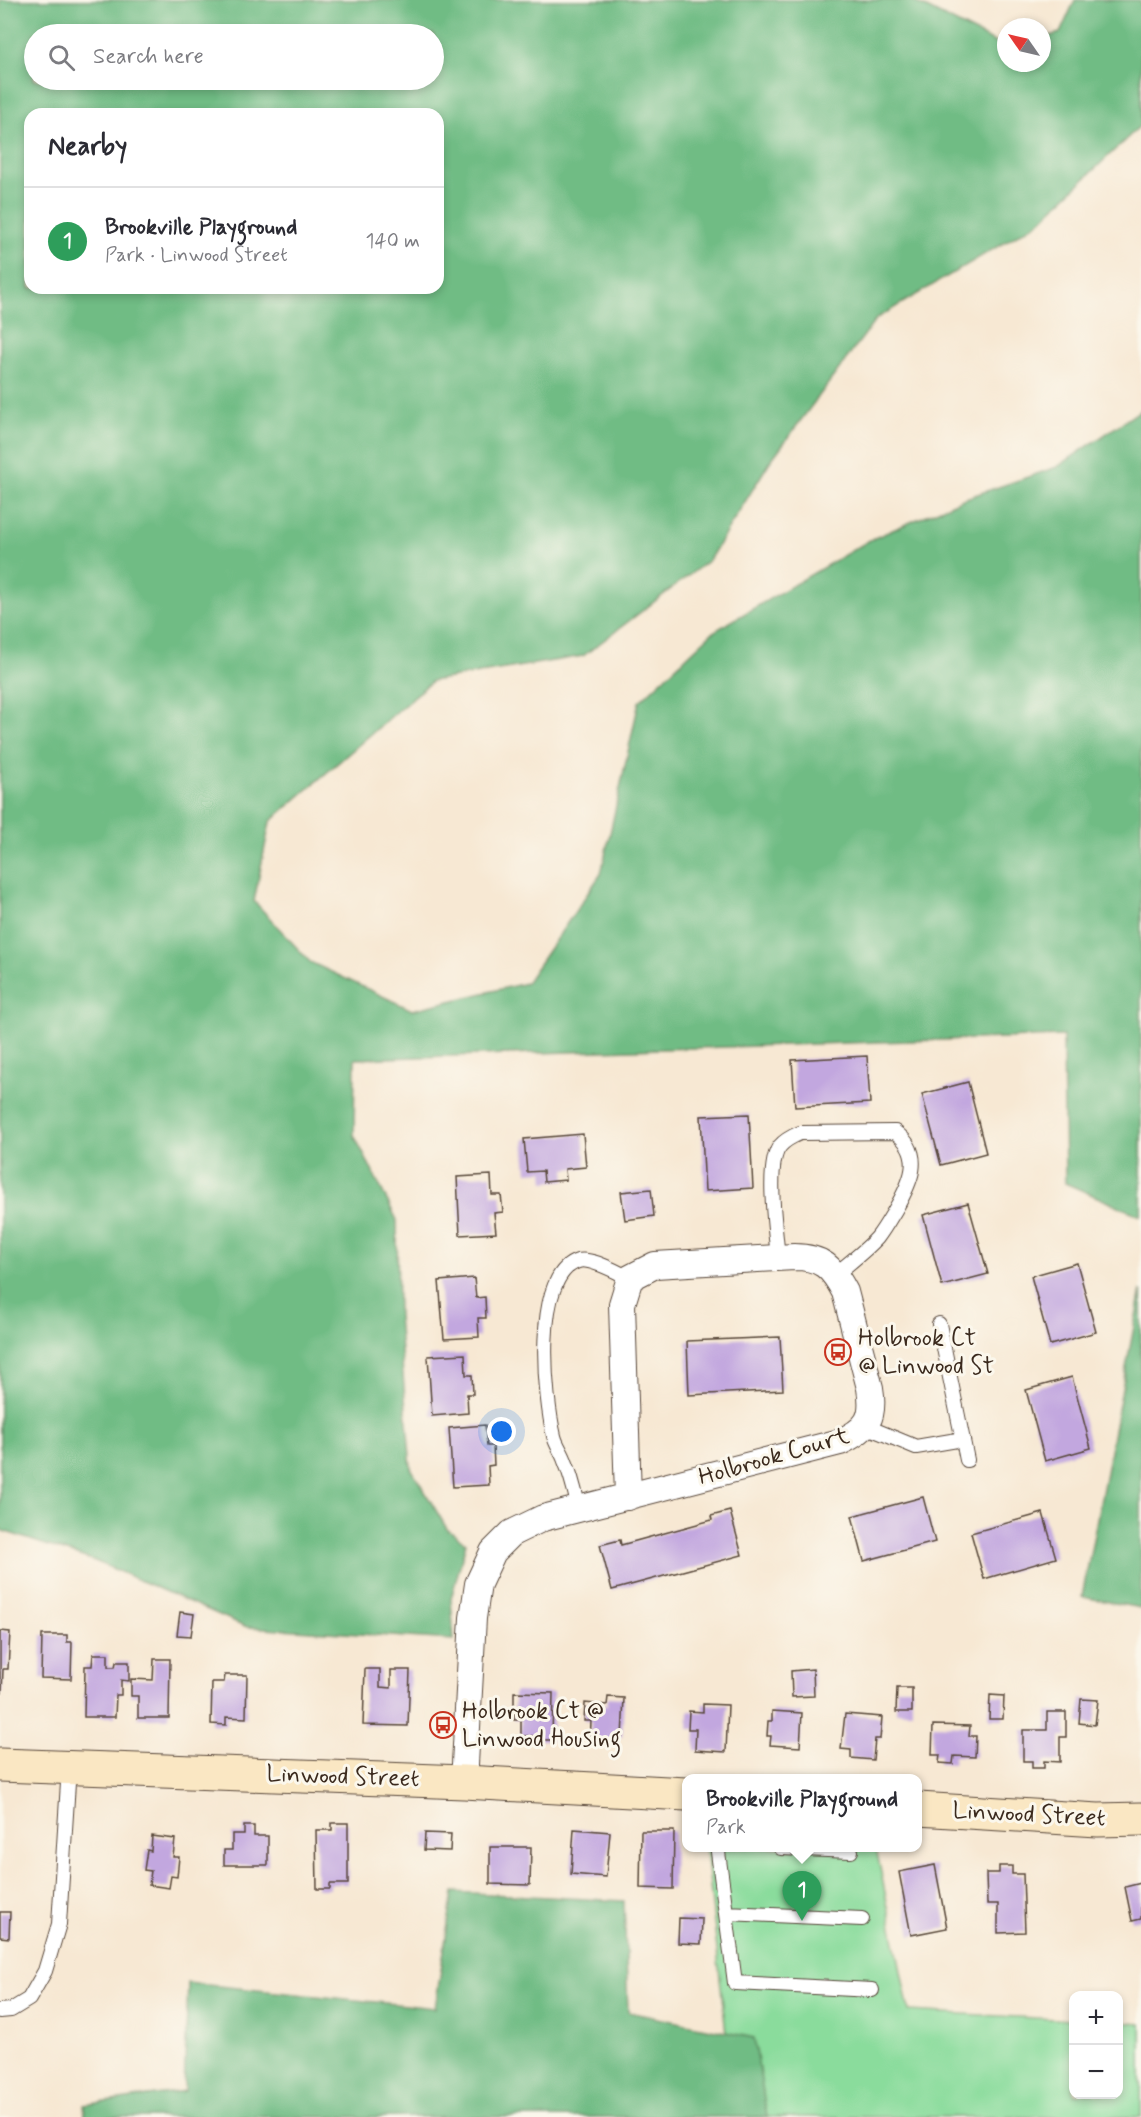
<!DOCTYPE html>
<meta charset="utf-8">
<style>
body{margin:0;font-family:Mynerve,sans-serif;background:#f2f2f3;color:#2b2b33}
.controls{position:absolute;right:18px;bottom:18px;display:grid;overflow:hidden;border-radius:12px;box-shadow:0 3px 9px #0003}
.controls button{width:54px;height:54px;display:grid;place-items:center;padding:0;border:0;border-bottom:2px solid #e1e1e2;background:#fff;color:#2b2b33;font:30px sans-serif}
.compass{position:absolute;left:997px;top:18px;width:54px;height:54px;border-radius:50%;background:#fff;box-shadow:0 3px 9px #0003;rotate:304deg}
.you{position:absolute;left:502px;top:1432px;width:21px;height:21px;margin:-15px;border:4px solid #fff;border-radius:50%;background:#1a73e8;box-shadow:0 0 0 9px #1a73e833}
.badge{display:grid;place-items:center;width:39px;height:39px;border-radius:50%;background:#c8321e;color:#fff;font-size:20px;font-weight:700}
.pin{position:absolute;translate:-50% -50px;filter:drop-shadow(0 2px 3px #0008)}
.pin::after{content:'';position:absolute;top:32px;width:21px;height:18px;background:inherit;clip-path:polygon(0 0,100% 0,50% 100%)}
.popup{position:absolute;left:682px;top:1774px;width:240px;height:78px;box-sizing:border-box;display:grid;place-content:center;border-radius:12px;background:#fff;filter:drop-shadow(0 2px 4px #0005);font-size:20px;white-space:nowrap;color:#7c7c81}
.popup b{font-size:22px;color:#2b2b33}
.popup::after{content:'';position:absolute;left:50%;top:100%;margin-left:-12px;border:12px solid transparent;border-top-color:#fff}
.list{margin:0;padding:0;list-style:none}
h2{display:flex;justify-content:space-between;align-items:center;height:78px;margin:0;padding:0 24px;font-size:26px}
h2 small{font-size:20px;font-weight:400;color:#7c7c81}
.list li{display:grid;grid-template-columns:39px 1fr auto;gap:18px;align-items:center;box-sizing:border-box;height:108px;padding:0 24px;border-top:2px solid #e1e1e2}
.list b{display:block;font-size:22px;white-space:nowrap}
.list p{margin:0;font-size:20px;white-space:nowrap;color:#7c7c81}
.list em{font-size:20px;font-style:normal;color:#7c7c81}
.icon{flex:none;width:33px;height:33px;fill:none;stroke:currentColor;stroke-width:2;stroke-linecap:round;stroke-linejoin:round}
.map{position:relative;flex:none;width:1141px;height:2117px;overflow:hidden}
.search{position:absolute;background:#fff;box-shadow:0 3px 9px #0003;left:24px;top:24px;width:420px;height:66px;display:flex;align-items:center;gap:15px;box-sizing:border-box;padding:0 21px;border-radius:33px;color:#7c7c81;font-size:22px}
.panel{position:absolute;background:#fff;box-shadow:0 3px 9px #0003;left:24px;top:108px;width:420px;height:186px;border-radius:18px}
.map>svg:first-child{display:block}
.green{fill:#8adc9c;stroke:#62835d;stroke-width:1.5}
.forest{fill:#6fbc84;stroke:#557351;stroke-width:1.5;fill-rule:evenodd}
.building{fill:#c2a7df}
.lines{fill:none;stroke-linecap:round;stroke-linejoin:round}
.service-casing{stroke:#574639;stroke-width:16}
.minor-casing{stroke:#574639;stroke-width:28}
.secondary-casing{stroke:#574639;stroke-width:35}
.service{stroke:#fff;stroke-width:14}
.minor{stroke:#fff;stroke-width:26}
.secondary{stroke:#fae7c3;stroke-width:33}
.labels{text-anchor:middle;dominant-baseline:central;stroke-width:6;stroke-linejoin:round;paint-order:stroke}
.poi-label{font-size:24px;fill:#3b2a1e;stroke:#fbf7ec;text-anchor:start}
.street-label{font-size:24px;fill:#3b2a1e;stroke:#fbf7ec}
</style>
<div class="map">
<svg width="1141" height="2117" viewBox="0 0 1141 2117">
<rect width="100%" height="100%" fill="#fbf7ec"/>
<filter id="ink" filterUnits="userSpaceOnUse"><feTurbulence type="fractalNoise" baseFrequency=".0167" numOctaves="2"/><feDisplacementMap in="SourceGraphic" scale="12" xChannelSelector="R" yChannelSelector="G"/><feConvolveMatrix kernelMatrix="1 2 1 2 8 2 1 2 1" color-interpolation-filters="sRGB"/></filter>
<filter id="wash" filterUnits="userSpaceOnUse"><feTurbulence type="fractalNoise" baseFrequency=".008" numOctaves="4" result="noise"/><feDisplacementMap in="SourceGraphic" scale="24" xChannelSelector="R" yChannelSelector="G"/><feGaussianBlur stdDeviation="1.35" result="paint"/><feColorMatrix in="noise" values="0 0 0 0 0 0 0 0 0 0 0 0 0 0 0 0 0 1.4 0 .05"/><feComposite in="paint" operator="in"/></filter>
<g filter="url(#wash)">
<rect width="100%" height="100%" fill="#f7e8d3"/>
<path class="green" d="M 706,1848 L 876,1848 L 909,2011 L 1073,2020 L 1074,2094 L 1118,2094 L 1119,2022 L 1141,2024 L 1141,2117 L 729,2117 L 729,2061 Z"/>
<path class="forest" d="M 0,0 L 911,0 L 1006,48 L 1006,63 L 1042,63 L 1042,38 L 1060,33 L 1075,0 L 1141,0 L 1141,125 L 1039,222 L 877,318 L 769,463 L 709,560 L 583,656 L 432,681 L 270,822 L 254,901 L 310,962 L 412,1010 L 526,983 L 601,874 L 639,702 L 713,632 L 870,540 L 963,499 L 1057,467 L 1141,410 L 1141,1216 L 1065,1183 L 1063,1036 L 355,1059 L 354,1135 L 397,1220 L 398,1316 L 411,1468 L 447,1529 L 466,1543 L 451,1599 L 454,1640 L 247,1627 L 95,1561 L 0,1530 ZM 34,34 L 434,34 L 434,80 L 34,80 ZM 30,114 L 438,114 L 438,288 L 30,288 Z
M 1141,1290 L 1141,1608 L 1082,1597 Z
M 453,1892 L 624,1901 L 628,2012 L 754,2038 L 767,2117 L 85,2117 L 84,2105 L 184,2091 L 188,1983 L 435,2008 Z"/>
<g id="blocks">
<path class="building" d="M 867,1056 L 870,1103 L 795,1107 L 792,1060 Z
M 968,1082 L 986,1153 L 941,1165 L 922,1094 Z
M 749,1114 L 753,1188 L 705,1191 L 701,1116 Z
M 583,1134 L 586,1167 L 565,1169 L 566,1180 L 544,1182 L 543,1171 L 527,1172 L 524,1139 Z
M 491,1175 L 492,1195 L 501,1195 L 503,1212 L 494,1213 L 496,1233 L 460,1235 L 457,1177 Z
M 651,1189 L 654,1216 L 625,1220 L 621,1192 Z
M 968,1203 L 988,1274 L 942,1286 L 923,1215 Z
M 1077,1263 L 1096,1332 L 1050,1345 L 1031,1276 Z
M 474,1278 L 476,1298 L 485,1297 L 486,1318 L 478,1318 L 479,1337 L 444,1339 L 439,1281 Z
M 780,1337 L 783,1390 L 689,1395 L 687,1341 Z
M 465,1354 L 466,1375 L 472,1375 L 473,1394 L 467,1394 L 468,1413 L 432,1416 L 428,1356 Z
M 1072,1377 L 1091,1448 L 1045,1461 L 1026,1390 Z
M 485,1425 L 487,1446 L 493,1446 L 494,1465 L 488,1466 L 489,1485 L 453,1487 L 449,1428 Z
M 923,1497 L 935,1542 L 864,1561 L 852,1516 Z
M 730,1511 L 742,1555 L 612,1590 L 600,1545 L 620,1540 L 621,1545 L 712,1520 L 711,1516 Z
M 1043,1513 L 1056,1558 L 984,1579 L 971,1533 Z
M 180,1612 L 194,1614 L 191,1636 L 177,1635 Z
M 0,1631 L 10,1632 L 8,1669 L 3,1669 L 2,1693 L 0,1693 Z
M 42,1635 L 67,1635 L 67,1642 L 72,1642 L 71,1679 L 41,1678 Z
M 93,1654 L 108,1654 L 108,1667 L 115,1667 L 116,1662 L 129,1662 L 129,1681 L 121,1680 L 121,1695 L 116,1695 L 115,1717 L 84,1717 L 85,1666 L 92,1666 Z
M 154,1659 L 170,1659 L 169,1718 L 138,1718 L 138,1696 L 131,1696 L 131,1679 L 153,1680 Z
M 365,1669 L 380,1669 L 380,1687 L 391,1688 L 391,1670 L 410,1670 L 408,1726 L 363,1725 Z
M 813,1669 L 814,1696 L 792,1697 L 791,1671 Z
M 225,1675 L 247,1675 L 246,1718 L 226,1717 L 226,1725 L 211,1724 L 212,1682 L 224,1682 Z
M 897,1688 L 912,1688 L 912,1712 L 896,1712 Z
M 514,1692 L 553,1693 L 552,1740 L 533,1740 L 533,1736 L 521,1736 L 521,1720 L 514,1720 Z
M 990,1695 L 1004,1696 L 1003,1719 L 989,1719 Z
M 608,1697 L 624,1698 L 622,1737 L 613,1737 L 613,1743 L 590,1741 L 591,1721 L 584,1721 L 585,1703 L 607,1705 Z
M 1081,1699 L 1098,1700 L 1095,1725 L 1079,1723 Z
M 703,1704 L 728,1705 L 726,1752 L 695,1750 L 696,1729 L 688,1729 L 689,1711 L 703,1712 Z
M 772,1711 L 802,1713 L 800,1747 L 770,1745 L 771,1736 L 767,1736 L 768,1721 L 772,1721 Z
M 1047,1712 L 1066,1712 L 1066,1737 L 1060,1737 L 1060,1762 L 1044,1761 L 1044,1768 L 1032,1768 L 1032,1761 L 1023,1761 L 1023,1730 L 1047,1730 Z
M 845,1714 L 882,1717 L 880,1739 L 875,1739 L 873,1760 L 851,1758 L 851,1750 L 841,1749 Z
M 933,1725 L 970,1726 L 969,1736 L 976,1736 L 975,1757 L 954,1756 L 953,1764 L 939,1763 L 940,1755 L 932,1755 Z
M 332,1823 L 348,1823 L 348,1884 L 330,1884 L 330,1889 L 317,1889 L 316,1830 L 332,1830 Z
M 244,1826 L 254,1826 L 254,1836 L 268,1836 L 268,1865 L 224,1865 L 224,1850 L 232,1850 L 232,1834 L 244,1834 Z
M 574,1829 L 610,1832 L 606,1877 L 571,1874 Z
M 641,1831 L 674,1831 L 673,1889 L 640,1888 Z
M 425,1833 L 451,1834 L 450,1851 L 424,1850 Z
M 152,1836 L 175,1839 L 173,1857 L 179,1857 L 177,1877 L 171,1876 L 169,1888 L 149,1885 L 151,1871 L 144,1870 L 147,1850 L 151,1851 Z
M 490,1847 L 531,1847 L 530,1885 L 490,1884 Z
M 935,1865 L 947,1928 L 911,1935 L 899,1872 Z
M 999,1866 L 1012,1866 L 1012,1874 L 1023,1874 L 1025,1932 L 998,1933 L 998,1904 L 987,1904 L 986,1873 L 999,1873 Z
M 1141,1883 L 1141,1919 L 1132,1921 L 1125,1887 Z
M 0,1912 L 10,1912 L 9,1938 L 0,1937 Z
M 679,1918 L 702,1919 L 701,1944 L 678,1943 Z"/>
</g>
</g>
<g filter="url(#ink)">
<use href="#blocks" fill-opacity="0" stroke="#574639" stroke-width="1.5"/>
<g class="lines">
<defs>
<path id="service" d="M 778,1258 C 776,1233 765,1164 780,1146 C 785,1140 793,1136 800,1133 L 895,1132 C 926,1154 910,1184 895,1210 C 889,1220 884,1229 877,1238 C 865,1251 849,1263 835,1275
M 939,1324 L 967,1460
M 865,1426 L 916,1447 L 963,1439
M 579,1509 C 575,1492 572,1477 565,1461 C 562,1452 556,1445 554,1436 C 545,1399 532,1275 578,1261 C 591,1257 618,1273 630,1278
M 720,1848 L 718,1852 L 735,1983 L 872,1990
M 781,1848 L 851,1851
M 726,1913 L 862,1919
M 0,2011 L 11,2010 L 29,1999 L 45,1971 L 59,1924 L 69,1767"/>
<path id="minor" d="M 464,1782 L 473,1618 L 478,1584 L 493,1552 L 512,1533 L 543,1518 L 840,1442 C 868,1429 875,1418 870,1388 L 845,1292 C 832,1267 822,1257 794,1257 L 655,1265 L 630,1278 L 622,1304 L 628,1497"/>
<path id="secondary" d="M 0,1765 L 464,1782 L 686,1794
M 918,1809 L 1098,1820 L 1141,1819"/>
</defs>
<use href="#service" class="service-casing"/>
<use href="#minor" class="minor-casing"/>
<use href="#secondary" class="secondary-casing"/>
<use href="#service" class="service"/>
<use href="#minor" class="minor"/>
<use href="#secondary" class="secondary"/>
</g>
</g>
<defs>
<symbol id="bus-ring" viewBox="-11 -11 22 22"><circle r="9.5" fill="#fbf7ec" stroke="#c8321e" stroke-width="1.5"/><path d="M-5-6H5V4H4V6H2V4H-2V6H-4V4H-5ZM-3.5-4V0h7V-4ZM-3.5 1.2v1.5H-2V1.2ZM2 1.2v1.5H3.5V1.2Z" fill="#c8321e"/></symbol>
</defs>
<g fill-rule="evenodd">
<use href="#bus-ring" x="823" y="1337" width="30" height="30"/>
<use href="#bus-ring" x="428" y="1710" width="30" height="30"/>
</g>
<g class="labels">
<g class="poi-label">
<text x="858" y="1338">Holbrook Ct<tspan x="858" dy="28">@ Linwood St</tspan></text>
<text x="462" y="1711">Holbrook Ct @<tspan x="462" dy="28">Linwood Housing</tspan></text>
</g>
<g class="street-label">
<text transform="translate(774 1457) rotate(-16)">Holbrook Court</text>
<text transform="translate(343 1777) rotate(2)">Linwood Street</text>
<text transform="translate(1029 1815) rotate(3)">Linwood Street</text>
</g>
</g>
</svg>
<div class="controls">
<button>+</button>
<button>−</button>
</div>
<svg class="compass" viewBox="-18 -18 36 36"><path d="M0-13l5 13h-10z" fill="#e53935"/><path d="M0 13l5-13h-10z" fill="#7c7c81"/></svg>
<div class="you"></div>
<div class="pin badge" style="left:802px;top:1921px;background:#2e9e5b">1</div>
<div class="popup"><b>Brookville Playground</b>Park</div>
<div class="search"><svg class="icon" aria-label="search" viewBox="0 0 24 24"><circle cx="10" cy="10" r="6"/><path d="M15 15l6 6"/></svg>Search here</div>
<section class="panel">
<h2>Nearby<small></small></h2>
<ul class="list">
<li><span class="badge" style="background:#2e9e5b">1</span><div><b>Brookville Playground</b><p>Park · Linwood Street</p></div><em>140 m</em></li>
</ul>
</section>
</div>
